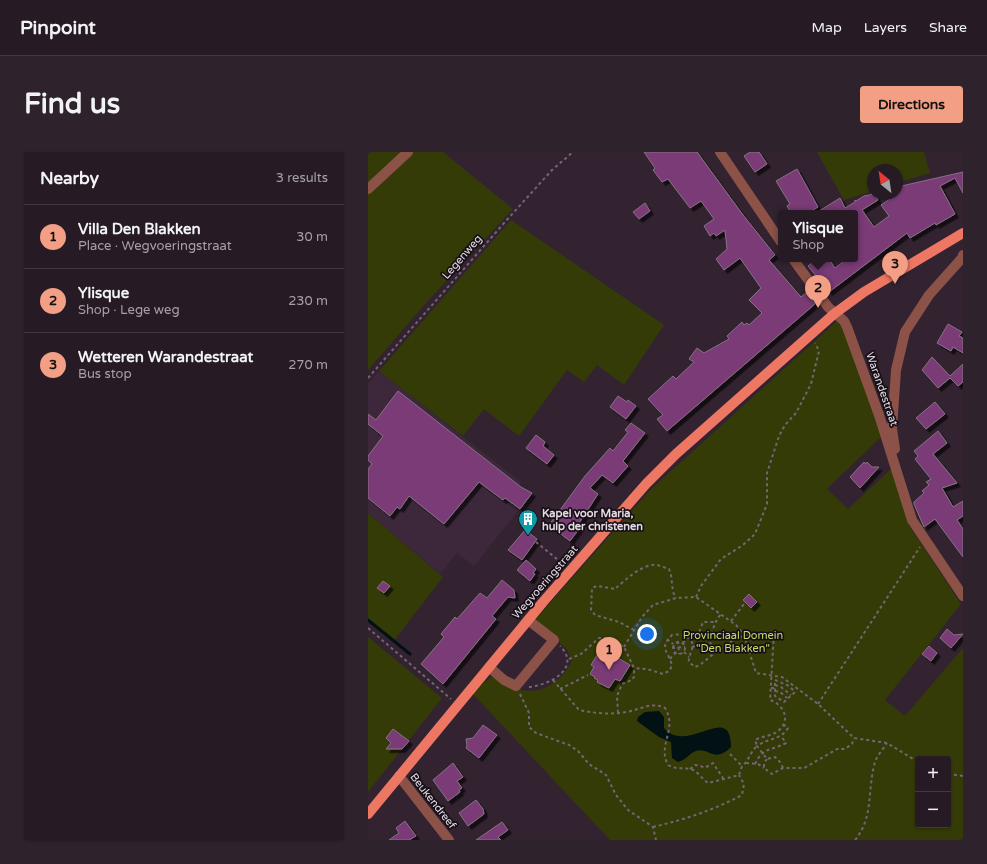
<!DOCTYPE html>
<meta charset="utf-8">
<style>
body{margin:0;font-family:"Varela Round",sans-serif;background:#2e232d;color:#f1f3f6}
.controls{position:absolute;right:12px;bottom:12px;display:grid;overflow:hidden;border-radius:4px;box-shadow:0 1px 3px #0004}
.controls button{width:36px;height:36px;display:grid;place-items:center;padding:0;border:0;border-bottom:1px solid #423842;background:#261a25;color:#f1f3f6;font:20px sans-serif}
.compass{position:absolute;left:499px;top:12px;width:36px;height:36px;border-radius:50%;background:#261a25;box-shadow:0 1px 3px #0004;rotate:330deg}
.you{position:absolute;left:279px;top:482px;width:14px;height:14px;margin:-10px;border:3px solid #fff;border-radius:50%;background:#1a73e8;box-shadow:0 0 0 6px #1a73e833}
.badge{display:grid;place-items:center;width:26px;height:26px;border-radius:50%;background:#f39f85;color:#111;font-size:13px;font-weight:700}
.pin{position:absolute;translate:-50% -33px;filter:drop-shadow(0 1px 2px #0008)}
.pin::after{content:'';position:absolute;top:21px;width:14px;height:12px;background:inherit;clip-path:polygon(0 0,100% 0,50% 100%)}
.popup{position:absolute;left:410px;top:58px;width:80px;height:52px;box-sizing:border-box;display:grid;place-content:center;border-radius:4px;background:#261a25;filter:drop-shadow(0 1px 3px #0005);font-size:13px;white-space:nowrap;color:#a4a1a7}
.popup b{font-size:15px;color:#f1f3f6}
.popup::after{content:'';position:absolute;left:50%;top:100%;margin-left:-8px;border:8px solid transparent;border-top-color:#261a25}
.list{margin:0;padding:0;list-style:none}
h2{display:flex;justify-content:space-between;align-items:center;height:52px;margin:0;padding:0 16px;font-size:17px}
h2 small{font-size:13px;font-weight:400;color:#a4a1a7}
.list li{display:grid;grid-template-columns:26px 1fr auto;gap:12px;align-items:center;box-sizing:border-box;height:64px;padding:0 16px;border-top:1px solid #423842}
.list b{display:block;font-size:15px;white-space:nowrap}
.list p{margin:0;font-size:13px;white-space:nowrap;color:#a4a1a7}
.list em{font-size:13px;font-style:normal;color:#a4a1a7}
.map{position:relative;flex:none;width:595px;height:688px;overflow:hidden;border-radius:4px}
header{display:flex;align-items:center;gap:24px;box-sizing:border-box;height:56px;padding:0 20px;background:#261a25;border-bottom:1px solid #423842}
header strong{font-size:19px}
nav{display:flex;gap:22px;margin-inline-start:auto;font-size:14px}
.intro{display:flex;align-items:center;justify-content:space-between;box-sizing:border-box;height:96px;padding:0 24px}
h1{margin:0;font-size:28px}
.button{padding:10px 18px;border-radius:4px;background:#f39f85;color:#111;font-size:14px;font-weight:700}
main{display:flex;gap:24px;padding:0 24px}
aside{flex:1;background:#261a25;border-radius:4px;box-shadow:0 1px 3px #0004}
.map>svg:first-child{display:block}
.built{fill:#3d273b}
.green{fill:#343b07;fill-rule:evenodd}
.water{fill:#021113}
.lines{fill:none;stroke-linecap:round;stroke-linejoin:round}
.stream{stroke:#021113;stroke-width:3}
.building{fill:#7a3b76;stroke:#857283;filter:url(#shadow)}
.path{stroke:#736571;stroke-width:2;stroke-dasharray:3 3;stroke-linecap:butt}
.minor{stroke:#8c5248;stroke-width:10}
.major{stroke:#ee7763;stroke-width:10}
.labels{text-anchor:middle;dominant-baseline:central;stroke-width:3.5;stroke-linejoin:round;paint-order:stroke}
.street-label{font-size:11px;fill:#e6dbe5;stroke:#160f15}
.poi-label{font-size:11px;font-weight:bold;fill:#e6dbe5;stroke:#160f15;text-anchor:start}
.park-label{font-size:11px;fill:#c8dc63;stroke:#160f15}
</style>
<header>
<strong>Pinpoint</strong>
<nav><a>Map</a><a>Layers</a><a>Share</a></nav>
</header>
<div class="intro"><h1>Find us</h1><a class="button">Directions</a></div>
<main>
<aside>
<h2>Nearby<small>3 results</small></h2>
<ul class="list">
<li><span class="badge">1</span><div><b>Villa Den Blakken</b><p>Place · Wegvoeringstraat</p></div><em>30 m</em></li>
<li><span class="badge">2</span><div><b>Ylisque</b><p>Shop · Lege weg</p></div><em>230 m</em></li>
<li><span class="badge">3</span><div><b>Wetteren Warandestraat</b><p>Bus stop</p></div><em>270 m</em></li>
</ul>
</aside>
<div class="map">
<svg width="595" height="688" viewBox="0 0 595 688">
<defs>
<filter id="shadow"><feDropShadow dx="3.5" dy="3.5" stdDeviation="0" flood-color="#0009"/></filter>
</defs>
<rect width="100%" height="100%" fill="#332331"/>
<path class="built" d="M 11,219 L 153,330 L 138,351 L 150,359 L 106,414 L 89,401 L 72,422 L 0,361 L 0,232 Z"/>
<path class="green" d="M 0,0 L 75,0 L 145,57 L 58,151 L 0,218 Z
M 449,0 L 556,0 L 562,21 L 529,31 L 529,18 L 505,18 L 505,39 L 476,48 Z
M 143,68 L 296,173 L 256,233 L 229,213 L 216,230 L 199,218 L 151,284 L 116,257 L 95,284 L 11,219 Z
M 469,169 L 482,186 L 515,283 L 459,337 L 480,357 L 524,316 L 541,373 L 593,452 L 517,548 L 537,564 L 595,496 L 595,688 L 242,688 L 104,541 L 124,524 C 132,528 139,533 147,536 C 171,546 194,529 204,509 L 199,497 L 166,469 L 283,337 ZM 550,607 L 580,607 L 580,673 L 550,673 Z
M 0,361 L 75,425 L 25,490 L 0,469 Z
M 0,485 L 74,546 L 0,640 Z"/>
<path class="water" d="M 291,559 L 296,565 L 296,576 C 319,604 363,548 363,595 C 346,612 341,595 328,599 C 321,601 320,607 310,610 L 304,606 L 303,590 L 291,585 L 269,569 L 270,565 L 277,560 Z"/>
<g class="lines">
<path class="stream" d="M 0,468 L 42,502"/>
</g>
<path class="building" d="M 276,0 L 329,0 L 375,63 L 407,103 L 401,108 L 433,145 L 438,141 L 447,152 L 299,279 L 289,267 L 295,263 L 280,247 L 305,224 L 308,227 L 326,210 L 321,207 L 329,196 L 336,201 L 361,187 L 359,184 L 374,170 L 376,173 L 379,171 L 381,173 L 394,161 L 381,148 L 393,136 L 372,106 L 356,118 L 348,107 L 359,97 L 357,78 L 348,84 L 346,81 L 342,84 L 336,74 L 346,67 L 333,49 L 322,56 L 300,27 L 294,30 L 285,18 L 287,16 Z
M 382,0 L 391,0 L 399,12 L 387,20 L 376,4 Z
M 429,17 L 450,55 L 440,61 L 423,61 L 419,54 L 422,52 L 408,29 Z
M 595,20 L 595,41 L 587,26 L 572,34 L 587,62 L 568,73 L 567,71 L 542,86 L 539,81 L 461,140 L 440,114 L 449,107 L 453,113 L 461,107 L 467,116 L 479,107 L 487,107 L 487,61 L 448,61 L 472,46 L 477,56 L 487,50 L 487,48 L 488,49 L 496,44 L 506,42 L 510,48 L 494,58 L 506,75 L 521,64 L 513,53 L 529,42 L 529,35 Z
M 277,51 L 282,59 L 271,67 L 265,60 Z
M 580,172 L 594,180 L 591,184 L 595,186 L 595,201 L 585,195 L 583,199 L 569,191 Z
M 564,205 L 582,224 L 595,212 L 595,230 L 590,234 L 582,226 L 570,236 L 554,218 Z
M 30,239 L 153,335 L 164,341 L 152,357 L 137,346 L 135,348 L 111,330 L 76,372 L 41,344 L 32,357 L 29,355 L 22,364 L 0,346 L 0,317 L 4,312 L 0,308 L 0,304 L 15,284 L 0,272 L 0,262 L 8,268 Z
M 250,244 L 259,250 L 260,248 L 268,254 L 258,267 L 242,255 Z
M 567,250 L 577,262 L 558,277 L 548,266 Z
M 263,271 L 277,281 L 255,309 L 260,314 L 245,331 L 234,323 L 222,336 L 230,342 L 208,376 L 211,377 L 202,389 L 181,373 L 217,324 L 242,296 L 245,299 L 260,280 L 257,278 Z
M 570,279 L 579,291 L 565,302 L 589,331 L 574,336 L 585,355 L 595,349 L 595,364 L 589,368 L 595,377 L 595,405 L 567,367 L 556,375 L 546,352 L 546,350 L 556,341 L 554,339 L 561,333 L 558,330 L 563,327 L 547,307 L 550,304 L 546,299 Z
M 168,283 L 177,290 L 175,294 L 186,303 L 179,312 L 158,296 Z
M 496,310 L 498,312 L 499,310 L 504,315 L 511,315 L 492,336 L 482,325 Z
M 157,378 L 169,387 L 154,408 L 140,398 Z
M 158,408 L 168,417 L 165,421 L 167,422 L 162,429 L 149,418 Z
M 134,428 L 146,438 L 147,446 L 140,445 L 124,464 L 128,467 L 75,532 L 53,512 L 76,485 L 73,482 L 87,465 L 89,467 L 112,441 L 119,446 Z
M 15,429 L 22,434 L 16,441 L 9,436 Z
M 381,442 L 389,450 L 383,456 L 375,448 Z
M 579,477 L 586,483 L 595,482 L 583,496 L 572,486 Z
M 561,494 L 569,501 L 563,509 L 554,502 Z
M 236,498 L 262,513 L 252,529 L 247,527 L 241,536 L 229,530 L 230,528 L 226,526 L 227,525 L 222,522 L 226,515 L 223,513 L 229,503 L 232,505 Z
M 115,573 L 129,583 L 111,606 L 98,596 L 99,594 L 98,587 L 105,586 Z
M 25,577 L 41,589 L 34,597 L 18,597 L 23,591 L 18,586 Z
M 85,611 L 95,625 L 89,629 L 94,636 L 91,638 L 92,640 L 80,649 L 65,628 Z
M 108,648 L 115,657 L 116,662 L 100,674 L 91,661 Z
M 37,669 L 48,684 L 41,688 L 21,688 L 31,681 L 28,676 Z
M 134,670 L 140,678 L 130,685 L 133,688 L 108,688 Z"/>
<g class="lines">
<path class="path" d="M 0,226 L 137,70 L 184,18 L 205,0
M 168,390 L 195,412
M 328,445 L 333,434 L 353,407 L 375,393 L 387,382 L 399,352 L 399,321 L 411,284 L 417,273 L 428,261 L 443,232 L 451,199 L 447,191
M 363,469 L 376,452
M 0,476 L 83,547
M 266,478 L 251,470 L 227,463 L 223,458 L 224,436 L 229,434 L 247,437 C 257,428 275,411 289,413 C 293,414 297,416 301,417 L 303,423 L 305,440 L 308,446
M 299,487 L 305,492
M 322,487 L 331,481 L 335,470 L 346,470
M 310,489 L 311,502
M305 496a6 6 0 1 1 12 0a6 6 0 1 1-12 0Z
M 315,491 L 320,485
M 343,493 L 341,486 C 346,477 346,470 353,462
M 256,495 L 274,465 L 285,453 L 308,446 L 328,445 L 368,473 L 376,483 L 388,521 L 414,525 L 450,552 L 486,586 L 519,591 L 550,610
M 324,495 L 332,493 L 337,495 L 345,493 L 350,498
M 304,496 L 317,495
M 316,500 L 321,505
M 201,507 L 213,502 L 231,486 L 241,486 L 256,495 L 266,516 L 266,525 L 264,528 L 254,532 L 249,544 L 250,561
M 302,507 L 307,501
M 185,528 L 211,558 C 226,561 242,563 258,560 C 272,558 283,549 297,556 C 310,577 289,593 300,613 C 309,618 313,615 322,617 C 329,618 334,627 340,631 L 371,623 L 374,614 C 381,609 382,600 389,594 L 387,588 C 394,584 404,584 410,579 C 424,568 415,552 402,548 L 406,481 C 383,478 366,486 348,500 C 341,505 335,512 327,515 L 321,510 C 320,505 323,502 324,497 C 327,484 314,481 304,483 C 290,497 301,499 304,514 L 301,519 L 295,522 L 279,517 L 266,516
M 407,533 L 413,535 L 423,543
M 161,535 C 182,533 214,516 192,494
M 403,536 L 407,536 L 407,528 L 421,534 L 427,540 L 416,550 L 407,544 L 407,536
M 192,537 L 220,523
M 407,539 L 412,540 L 419,546
M 152,542 L 161,561 L 161,575 L 168,581 L 201,593 L 210,599 L 221,612 L 238,623 L 248,643 L 260,658 L 285,675 L 288,688
M 450,552 L 552,395
M 362,602 L 374,614
M 399,607 L 396,611 L 396,616 L 404,622 L 415,616 L 436,616 L 469,597 L 477,597 L 484,592 L 486,586
M 378,611 L 390,612 L 396,616
M 387,612 C 395,595 403,599 418,591 L 413,584
M 415,616 L 412,610 L 407,605 L 399,607 L 389,594 C 400,586 413,588 420,576 L 416,573
M 322,617 L 327,613 C 339,614 332,619 345,611 L 355,626
M 580,622 L 595,624
M 285,675 C 315,668 346,658 374,643 L 376,632 L 371,623
M 487,688 C 506,665 499,638 507,610 C 509,604 515,597 519,591"/>
<path class="minor" d="M 352,0 L 413,90
M 0,37 L 40,0
M 425,107 L 460,155 L 476,169 L 479,175 L 511,263 L 544,368 L 595,444
M 527,297 L 524,277 L 528,218 L 537,180 L 561,143 L 594,106 L 595,103
M 121,515 L 136,528 L 148,534 L 186,488 L 160,468
M 31,624 L 81,688"/>
<path class="major" d="M 0,662 L 175,450 L 278,332 L 308,302 L 466,162 L 496,140 L 595,81"/>
</g>
<defs>
<symbol id="building-pin" viewBox="-11 -11 22 30"><path d="M0 17L-7.5 6A9.5 9.5 0 1 1 7.5 6Z" fill="#0f9aa8" stroke="#160f15"/><path d="M-4-6H4V6H1V3H-1V6H-4ZM-2.5-4.3h1.7v1.8h-1.7ZM.8-4.3h1.7v1.8H.8ZM-2.5-1h1.7V.8h-1.7ZM.8-1h1.7V.8H.8Z" fill="#fff"/></symbol>
</defs>
<g fill-rule="evenodd">
<use href="#building-pin" x="149" y="356" width="22" height="30"/>
</g>
<g class="labels">
<g class="street-label">
<text transform="translate(94 105) rotate(-49)">Legenweg</text>
<text transform="translate(514 237) rotate(71)">Warandestraat</text>
<text transform="translate(177 430) rotate(-49)">Wegvoeringstraat</text>
<text transform="translate(65 649) rotate(52)">Beukendreef</text>
</g>
<g class="poi-label">
<text x="174" y="361">Kapel voor Maria,<tspan x="174" dy="13">hulp der christenen</tspan></text>
</g>
<g class="park-label">
<text x="365" y="483">Provinciaal Domein<tspan x="365" dy="13">"Den Blakken"</tspan></text>
</g>
</g>
</svg>
<div class="controls">
<button>+</button>
<button>−</button>
</div>
<svg class="compass" viewBox="-18 -18 36 36"><path d="M0-13l5 13h-10z" fill="#e53935"/><path d="M0 13l5-13h-10z" fill="#a4a1a7"/></svg>
<div class="you"></div>
<div class="pin badge" style="left:241px;top:518px">1</div>
<div class="pin badge" style="left:450px;top:156px">2</div>
<div class="popup"><b>Ylisque</b>Shop</div>
<div class="pin badge" style="left:527px;top:132px">3</div>
</div>
</main>
